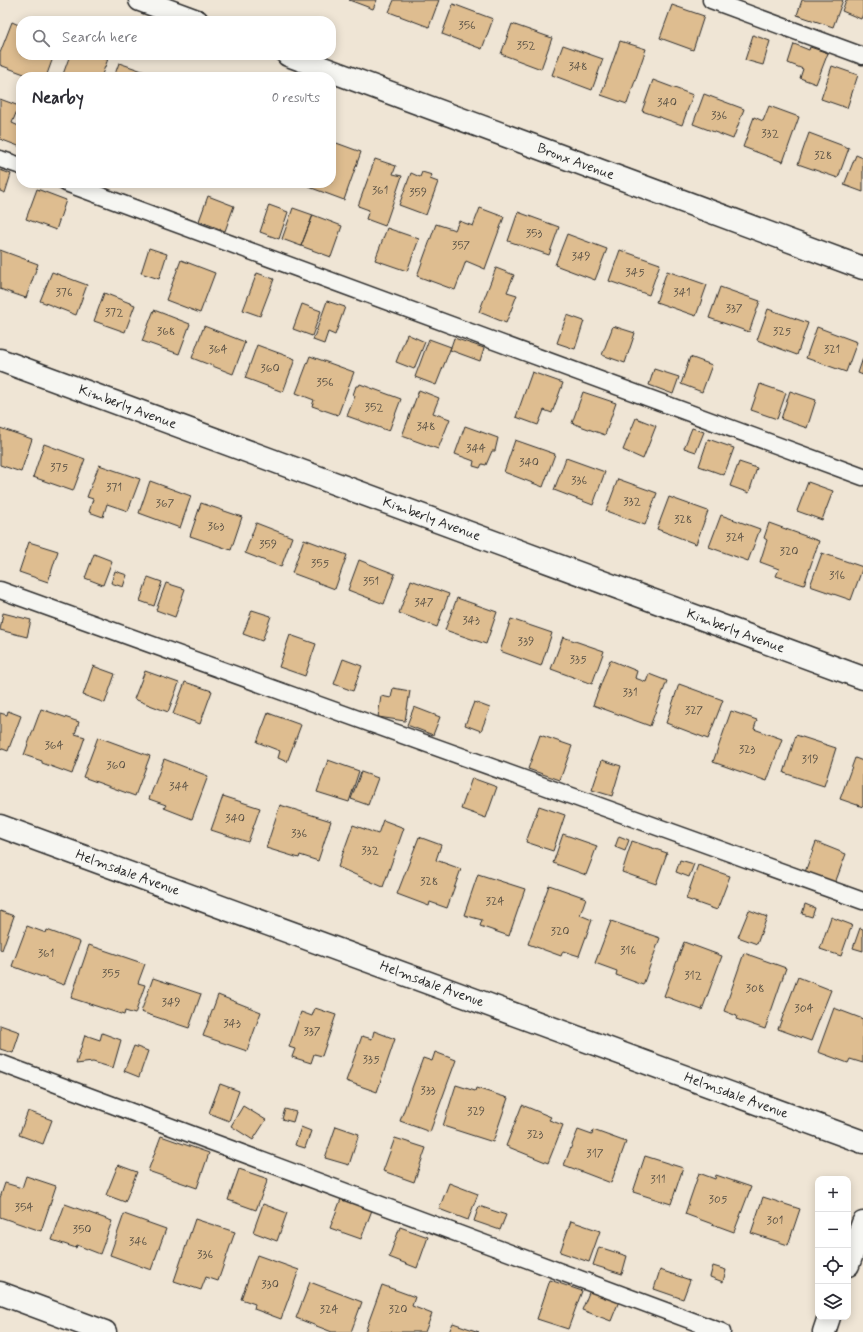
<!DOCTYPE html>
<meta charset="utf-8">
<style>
body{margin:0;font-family:Mynerve,sans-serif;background:#f2f2f3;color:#2b2b33}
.controls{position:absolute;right:12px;bottom:12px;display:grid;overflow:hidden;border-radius:8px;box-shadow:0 2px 10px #0003}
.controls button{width:36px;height:36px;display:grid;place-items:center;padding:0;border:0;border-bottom:1px solid #e1e1e2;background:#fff;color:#2b2b33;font:20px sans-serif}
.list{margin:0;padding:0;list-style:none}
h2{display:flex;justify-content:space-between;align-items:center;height:52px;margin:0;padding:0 16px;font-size:17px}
h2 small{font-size:13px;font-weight:400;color:#7c7c81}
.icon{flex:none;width:22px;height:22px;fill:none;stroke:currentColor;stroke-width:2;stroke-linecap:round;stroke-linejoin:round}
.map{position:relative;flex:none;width:863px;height:1332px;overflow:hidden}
.search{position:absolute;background:#fff;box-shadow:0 2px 10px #0003;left:16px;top:16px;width:320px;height:44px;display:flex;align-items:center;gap:10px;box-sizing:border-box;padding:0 14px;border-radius:16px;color:#7c7c81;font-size:15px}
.panel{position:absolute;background:#fff;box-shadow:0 2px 10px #0003;left:16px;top:72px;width:320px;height:116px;border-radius:16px}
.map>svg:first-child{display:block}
.building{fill:#debd90;stroke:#2b2b2b}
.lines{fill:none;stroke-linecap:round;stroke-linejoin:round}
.service-casing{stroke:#2b2b2b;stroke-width:19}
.minor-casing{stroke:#2b2b2b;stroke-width:25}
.tertiary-casing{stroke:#2b2b2b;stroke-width:25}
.service{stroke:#f6f6f2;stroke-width:16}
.minor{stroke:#f6f6f2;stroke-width:22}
.tertiary{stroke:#f6f6f2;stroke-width:22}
.labels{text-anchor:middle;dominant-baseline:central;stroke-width:3.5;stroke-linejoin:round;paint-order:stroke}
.number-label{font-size:12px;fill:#585044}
.street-label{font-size:14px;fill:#2b2b2b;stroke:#f6f6f2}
</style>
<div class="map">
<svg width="863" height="1332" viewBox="0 0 863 1332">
<rect width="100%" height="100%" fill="#efe5d5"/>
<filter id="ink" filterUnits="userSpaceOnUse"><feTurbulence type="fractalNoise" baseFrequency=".025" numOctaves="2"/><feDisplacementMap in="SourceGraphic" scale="8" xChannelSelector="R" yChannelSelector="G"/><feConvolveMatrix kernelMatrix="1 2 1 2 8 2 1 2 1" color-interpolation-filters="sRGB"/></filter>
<g filter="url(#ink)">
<path class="building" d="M 349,0 L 377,0 L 373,9 Z
M 394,0 L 439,0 L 429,27 L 389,12 Z
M 802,0 L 843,0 L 833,27 L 797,15 Z
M 846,0 L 863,0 L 863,14 L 861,19 L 842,11 Z
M 453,4 L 493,19 L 482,49 L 442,34 Z
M 672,5 L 704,16 L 693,50 L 660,38 Z
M 12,22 L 21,26 L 21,55 L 54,55 L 46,77 L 32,77 L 0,65 L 0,53 Z
M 512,24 L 552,38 L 541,69 L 501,54 Z
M 753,35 L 770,41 L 763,65 L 745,60 Z
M 620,41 L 646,49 L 627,104 L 601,95 Z
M 794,44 L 809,50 L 810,47 L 828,53 L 816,84 L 800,78 L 803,69 L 788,63 Z
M 563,45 L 603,59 L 592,90 L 552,75 Z
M 70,55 L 96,55 L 108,59 L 101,77 L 62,77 Z
M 119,63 L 160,77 L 114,77 Z
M 832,66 L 858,75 L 847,108 L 821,99 Z
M 653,80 L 693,95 L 682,125 L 642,111 Z
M 704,94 L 744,109 L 733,139 L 693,124 Z
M 0,99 L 19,106 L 12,123 L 21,127 L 21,147 L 0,139 Z
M 769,106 L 799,117 L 783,162 L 743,147 L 754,117 L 763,121 Z
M 809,133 L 849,148 L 838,178 L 798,164 Z
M 331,141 L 361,152 L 344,200 L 309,187 L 310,183 L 331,183 Z
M 856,155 L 863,158 L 863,192 L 844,185 Z
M 375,159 L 396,166 L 393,174 L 402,176 L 385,226 L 366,219 L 369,210 L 358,206 Z
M 0,170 L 11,174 L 5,193 L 0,191 Z
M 422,172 L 432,175 L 430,179 L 438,182 L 426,215 L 399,205 L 411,173 L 420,177 Z
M 37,189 L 66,200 L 56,230 L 26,219 Z
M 208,196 L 234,206 L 225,231 L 199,221 Z
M 269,205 L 288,212 L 279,239 L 260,232 Z
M 293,208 L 313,215 L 301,246 L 282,239 Z
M 480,208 L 504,217 L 485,269 L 466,261 L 455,290 L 417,276 L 436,224 L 455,230 L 459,221 L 473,226 Z
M 518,212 L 559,227 L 549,255 L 508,241 Z
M 313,215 L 342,226 L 331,257 L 301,246 Z
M 387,228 L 419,239 L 407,271 L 375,260 Z
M 567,234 L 607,249 L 595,280 L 555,265 Z
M 149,248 L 167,254 L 159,279 L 141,273 Z
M 0,250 L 38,264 L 26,298 L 0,289 Z
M 620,250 L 660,264 L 649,295 L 609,281 Z
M 181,260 L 215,273 L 200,313 L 166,300 Z
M 496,268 L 514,275 L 507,292 L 517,295 L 506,323 L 479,312 Z
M 667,271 L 707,285 L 696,316 L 656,302 Z
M 52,272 L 87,285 L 76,315 L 40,301 Z
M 257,273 L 274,279 L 260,316 L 243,310 Z
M 720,287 L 760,301 L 749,332 L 709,318 Z
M 104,293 L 135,305 L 125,332 L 94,321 Z
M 327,301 L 345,307 L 335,335 L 328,332 L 324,344 L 313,340 Z
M 302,304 L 321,311 L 312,336 L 293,329 Z
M 768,309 L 808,323 L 797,355 L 757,340 Z
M 154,310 L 190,324 L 179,354 L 142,341 Z
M 567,315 L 584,321 L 575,349 L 557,343 Z
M 204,326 L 245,342 L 233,374 L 192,358 Z
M 613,326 L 635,333 L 625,363 L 602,355 Z
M 817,327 L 857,342 L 846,372 L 806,358 Z
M 407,334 L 425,342 L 414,369 L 396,362 Z
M 454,338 L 484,348 L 480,361 L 450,350 Z
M 429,339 L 451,347 L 436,385 L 415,377 Z
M 257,345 L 295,359 L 283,392 L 245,378 Z
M 310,356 L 354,372 L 338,415 L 312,406 L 314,400 L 296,393 Z
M 690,357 L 712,365 L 702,392 L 681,384 Z
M 863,358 L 863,375 L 858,373 Z
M 654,369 L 679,377 L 673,394 L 649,385 Z
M 532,372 L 563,383 L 552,413 L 544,410 L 538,425 L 516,417 Z
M 360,384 L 401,399 L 389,431 L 347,416 L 355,396 L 353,395 L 356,386 L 359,386 Z
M 760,384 L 786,393 L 777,419 L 751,410 Z
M 419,390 L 439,398 L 433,413 L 450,419 L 438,449 L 402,436 Z
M 790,391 L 816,400 L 807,428 L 781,419 Z
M 583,392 L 616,403 L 605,435 L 572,423 Z
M 636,418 L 656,426 L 643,459 L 623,450 Z
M 465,426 L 498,438 L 495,451 L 492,451 L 486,465 L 482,464 L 480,468 L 473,466 L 474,461 L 455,454 Z
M 0,428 L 32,439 L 21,472 L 0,465 Z
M 692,428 L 704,432 L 696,452 L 684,448 Z
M 708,439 L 734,448 L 724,475 L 699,466 Z
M 515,440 L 555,454 L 543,487 L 504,472 Z
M 44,444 L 85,459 L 73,491 L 33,477 Z
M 566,458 L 605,472 L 593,505 L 554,490 Z
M 739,462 L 757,468 L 749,493 L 730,486 Z
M 99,465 L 140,479 L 128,511 L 107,504 L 103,517 L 89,512 L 93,499 L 87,497 Z
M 618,479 L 657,493 L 645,525 L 606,511 Z
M 150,481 L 191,496 L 180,528 L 139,513 Z
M 808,482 L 833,491 L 822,520 L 797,511 Z
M 669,497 L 708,511 L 696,544 L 657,529 Z
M 201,503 L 242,517 L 231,550 L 190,536 Z
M 721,515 L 760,529 L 748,561 L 709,547 Z
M 256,523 L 292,537 L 281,567 L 245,553 Z
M 769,523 L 819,541 L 804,585 L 776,576 L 779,569 L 760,562 L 767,540 L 764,538 Z
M 304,539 L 347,555 L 335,589 L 292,573 Z
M 29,542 L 58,551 L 48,582 L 19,572 Z
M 822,553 L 863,567 L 851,600 L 810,586 Z
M 94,554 L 112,561 L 103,585 L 85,578 Z
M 359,560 L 395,574 L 384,604 L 348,590 Z
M 115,571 L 127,575 L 123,587 L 111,583 Z
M 148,577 L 162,582 L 154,606 L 140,601 Z
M 411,580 L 449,594 L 437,627 L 399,613 Z
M 166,583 L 185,589 L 175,617 L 156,610 Z
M 457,598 L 497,612 L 486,644 L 445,630 Z
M 252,610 L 271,616 L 262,641 L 243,634 Z
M 3,613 L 31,620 L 27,637 L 0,630 Z
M 511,619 L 552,633 L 541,666 L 500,651 Z
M 290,635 L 316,644 L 305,676 L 279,667 Z
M 563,637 L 604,651 L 592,684 L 551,669 Z
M 343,659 L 362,666 L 353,691 L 334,684 Z
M 610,660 L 637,671 L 635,678 L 646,682 L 649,674 L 667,681 L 650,726 L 593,705 Z
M 93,666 L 115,674 L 105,703 L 83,695 Z
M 145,671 L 179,683 L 168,712 L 134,699 Z
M 185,682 L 212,691 L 200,724 L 173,714 Z
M 679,684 L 723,700 L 708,739 L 666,723 Z
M 393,688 L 410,691 L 405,721 L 378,717 L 381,696 L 391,698 Z
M 474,702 L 490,708 L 481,731 L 465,725 Z
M 414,707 L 440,717 L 433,735 L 407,725 Z
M 41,709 L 79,722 L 75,734 L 85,737 L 72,774 L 42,763 L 42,761 L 24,755 Z
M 8,711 L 21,716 L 8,751 L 0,748 L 0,713 L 7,715 Z
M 731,711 L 757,720 L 754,729 L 782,739 L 767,781 L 713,762 Z
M 268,713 L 301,725 L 287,762 L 278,758 L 280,751 L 257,742 Z
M 540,735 L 572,746 L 560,780 L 528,769 Z
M 796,735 L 836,748 L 824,786 L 784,773 Z
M 98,737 L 150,756 L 135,796 L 83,777 Z
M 855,758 L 863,761 L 863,807 L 840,799 Z
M 164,759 L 208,776 L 192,819 L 164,808 L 166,805 L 149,799 Z
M 328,760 L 359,771 L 349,802 L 317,792 Z
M 602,760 L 621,766 L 612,796 L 592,790 Z
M 361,772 L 378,778 L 368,805 L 351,799 Z
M 472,778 L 497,787 L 486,818 L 461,809 Z
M 223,796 L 260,808 L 248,842 L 211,830 Z
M 280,805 L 331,821 L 318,861 L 300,855 L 299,858 L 266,848 Z
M 539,806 L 565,815 L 553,851 L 526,842 Z
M 383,820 L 404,828 L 383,887 L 338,867 L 353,825 L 378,834 Z
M 563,834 L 597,846 L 586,875 L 553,863 Z
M 619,836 L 629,840 L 625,851 L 615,847 Z
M 419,837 L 441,845 L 436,860 L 461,869 L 447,908 L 430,902 L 429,906 L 397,894 Z
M 632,841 L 667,853 L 656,884 L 622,872 Z
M 816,842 L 846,854 L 835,883 L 805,872 Z
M 680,860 L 694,864 L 689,877 L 676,872 Z
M 698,865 L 730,876 L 717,910 L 686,899 Z
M 478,874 L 525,889 L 509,936 L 480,926 L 482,920 L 464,915 Z
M 549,885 L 586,898 L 580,915 L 592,920 L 579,956 L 563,951 L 561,956 L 528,944 Z
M 805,904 L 815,908 L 812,917 L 802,914 Z
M 749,910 L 767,917 L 757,944 L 738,937 Z
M 0,911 L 14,916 L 2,950 L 0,949 Z
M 831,917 L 852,925 L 841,956 L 820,949 Z
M 611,921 L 660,938 L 643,985 L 616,975 L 617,971 L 595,963 Z
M 27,926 L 46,933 L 47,930 L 80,942 L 64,985 L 12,966 Z
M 860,928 L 863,929 L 863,951 L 853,948 Z
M 684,942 L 722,956 L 702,1010 L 664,996 Z
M 89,945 L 145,964 L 138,983 L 145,985 L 135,1014 L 125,1011 L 124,1015 L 71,998 Z
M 744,953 L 786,968 L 765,1029 L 736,1019 L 737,1016 L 724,1011 Z
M 798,977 L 831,990 L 811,1041 L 778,1029 Z
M 153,978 L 201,994 L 189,1028 L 141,1012 Z
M 218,995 L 261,1012 L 247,1051 L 203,1036 Z
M 315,1008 L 336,1015 L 322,1056 L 314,1054 L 311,1063 L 292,1057 L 295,1049 L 289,1047 L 301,1012 L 312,1016 Z
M 834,1008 L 863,1019 L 863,1063 L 850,1059 L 848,1063 L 818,1052 Z
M 0,1025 L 20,1032 L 13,1053 L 0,1049 Z
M 374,1031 L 395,1039 L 377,1092 L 346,1081 L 362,1036 L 372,1039 Z
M 102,1033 L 121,1040 L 113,1068 L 93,1062 L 76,1064 L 85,1035 L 100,1040 Z
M 134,1046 L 148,1051 L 139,1077 L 124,1071 Z
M 435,1052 L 456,1060 L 430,1132 L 400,1121 L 423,1058 L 432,1061 Z
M 220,1084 L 239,1091 L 229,1121 L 209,1113 Z
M 456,1085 L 475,1091 L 476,1088 L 508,1098 L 493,1142 L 443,1126 Z
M 522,1105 L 551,1117 L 549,1120 L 563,1125 L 548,1163 L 506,1146 Z
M 243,1106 L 266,1120 L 253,1140 L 231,1126 Z
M 285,1109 L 296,1112 L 293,1122 L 282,1119 Z
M 28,1111 L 52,1120 L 43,1144 L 19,1135 Z
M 336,1126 L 359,1134 L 349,1165 L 325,1158 Z
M 301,1127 L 311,1131 L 305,1148 L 295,1145 Z
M 578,1130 L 592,1135 L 593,1130 L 626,1142 L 611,1183 L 564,1165 Z
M 161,1136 L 209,1153 L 197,1188 L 148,1171 Z
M 395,1138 L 426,1148 L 414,1182 L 383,1171 Z
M 645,1156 L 683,1168 L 671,1204 L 633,1192 Z
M 118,1165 L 137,1172 L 125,1202 L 106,1195 Z
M 239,1169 L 268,1179 L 256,1210 L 228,1200 Z
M 699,1173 L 715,1179 L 716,1175 L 751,1187 L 734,1232 L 685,1214 Z
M 26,1176 L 56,1186 L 41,1231 L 0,1217 L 0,1198 L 5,1183 L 22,1188 Z
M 449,1183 L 478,1194 L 468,1220 L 439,1209 Z
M 763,1197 L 800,1209 L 788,1245 L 751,1233 Z
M 341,1199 L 372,1210 L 361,1239 L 330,1228 Z
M 65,1204 L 112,1221 L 100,1254 L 77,1245 L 76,1248 L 52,1240 Z
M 263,1204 L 287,1213 L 277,1241 L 253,1232 Z
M 479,1206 L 506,1215 L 500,1230 L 474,1221 Z
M 124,1214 L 166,1229 L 151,1270 L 110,1255 Z
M 195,1219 L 235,1232 L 218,1281 L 206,1277 L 201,1290 L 174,1281 Z
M 571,1221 L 600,1231 L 589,1262 L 560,1252 Z
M 400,1227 L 428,1237 L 417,1268 L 389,1257 Z
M 599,1247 L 627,1256 L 622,1274 L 593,1265 Z
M 257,1255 L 299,1270 L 281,1319 L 254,1309 L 255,1304 L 241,1299 Z
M 713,1266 L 726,1270 L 723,1282 L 710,1277 Z
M 660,1270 L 690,1280 L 683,1299 L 654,1289 Z
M 550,1280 L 582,1291 L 568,1329 L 537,1319 Z
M 310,1282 L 362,1302 L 351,1332 L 332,1332 L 296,1318 Z
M 382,1285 L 415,1297 L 412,1306 L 432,1314 L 425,1332 L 365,1332 Z
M 590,1290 L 619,1301 L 611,1321 L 582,1310 Z
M 453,1323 L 479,1332 L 449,1332 Z"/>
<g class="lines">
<defs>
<path id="service" d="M 711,0 L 863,56
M 0,159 L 21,166
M 66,183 L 863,477
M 0,590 L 863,901
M 0,1063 L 722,1332"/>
<g id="minor">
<path d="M 140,0 L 197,21"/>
<path id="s1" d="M 288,55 L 863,268"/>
<path id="s2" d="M 0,826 L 863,1142"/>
<path d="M 848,1265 L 863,1223"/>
<path d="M 0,1293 L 105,1332"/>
<path d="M 824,1332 L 829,1317"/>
</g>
<g id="tertiary">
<path id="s3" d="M 0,360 L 863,678"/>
</g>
</defs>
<use href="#service" class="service-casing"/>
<use href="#minor" class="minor-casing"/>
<use href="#tertiary" class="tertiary-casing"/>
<use href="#service" class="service"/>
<use href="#minor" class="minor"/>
<use href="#tertiary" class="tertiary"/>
</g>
</g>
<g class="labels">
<g class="number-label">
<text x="467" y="26">356</text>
<text x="526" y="46">352</text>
<text x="578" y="67">348</text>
<text x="667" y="103">340</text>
<text x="719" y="116">336</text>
<text x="770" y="134">332</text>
<text x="823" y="156">328</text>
<text x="380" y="191">361</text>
<text x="418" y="193">359</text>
<text x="534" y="234">353</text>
<text x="461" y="246">357</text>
<text x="581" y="257">349</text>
<text x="635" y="273">345</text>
<text x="64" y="293">376</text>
<text x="682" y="293">341</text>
<text x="734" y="309">337</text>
<text x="114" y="313">372</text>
<text x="166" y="332">368</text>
<text x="782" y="332">325</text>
<text x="218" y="350">364</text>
<text x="832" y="350">321</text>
<text x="270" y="369">360</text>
<text x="325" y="383">356</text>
<text x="374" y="408">352</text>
<text x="426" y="427">348</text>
<text x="476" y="449">344</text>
<text x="529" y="463">340</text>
<text x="59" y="468">375</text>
<text x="579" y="481">336</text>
<text x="114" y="488">371</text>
<text x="632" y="502">332</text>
<text x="165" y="504">367</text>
<text x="683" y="520">328</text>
<text x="216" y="527">363</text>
<text x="735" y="538">324</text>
<text x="268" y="545">359</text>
<text x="789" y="552">320</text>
<text x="320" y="564">355</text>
<text x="837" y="576">316</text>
<text x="371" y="582">351</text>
<text x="424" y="603">347</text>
<text x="471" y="621">343</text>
<text x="526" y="642">339</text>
<text x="578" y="660">335</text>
<text x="630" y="693">331</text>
<text x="694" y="711">327</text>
<text x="54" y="746">364</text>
<text x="747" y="750">323</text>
<text x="810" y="760">319</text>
<text x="116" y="766">360</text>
<text x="179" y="787">344</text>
<text x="235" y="819">340</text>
<text x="299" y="834">336</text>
<text x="370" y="851">332</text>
<text x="429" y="882">328</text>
<text x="495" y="902">324</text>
<text x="560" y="932">320</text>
<text x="628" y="951">316</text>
<text x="46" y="954">361</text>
<text x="111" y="974">355</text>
<text x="693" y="976">312</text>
<text x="755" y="989">308</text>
<text x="171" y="1003">349</text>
<text x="804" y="1009">304</text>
<text x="232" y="1024">343</text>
<text x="312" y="1032">337</text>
<text x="371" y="1060">335</text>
<text x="428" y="1091">333</text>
<text x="476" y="1112">329</text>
<text x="535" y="1135">323</text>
<text x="595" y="1154">317</text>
<text x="658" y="1180">311</text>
<text x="718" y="1200">305</text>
<text x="24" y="1208">354</text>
<text x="775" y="1221">301</text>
<text x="82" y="1230">350</text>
<text x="138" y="1242">346</text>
<text x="205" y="1255">336</text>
<text x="270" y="1285">330</text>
<text x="329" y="1310">324</text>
<text x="398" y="1310">320</text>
</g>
<g class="street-label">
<text stroke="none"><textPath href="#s1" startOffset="307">Bronx Avenue</textPath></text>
<text stroke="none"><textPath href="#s3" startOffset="136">Kimberly Avenue</textPath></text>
<text stroke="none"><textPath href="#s3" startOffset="460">Kimberly Avenue</textPath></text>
<text stroke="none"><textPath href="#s3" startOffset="784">Kimberly Avenue</textPath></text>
<text stroke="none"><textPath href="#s2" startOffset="136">Helmsdale Avenue</textPath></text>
<text stroke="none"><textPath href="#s2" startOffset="460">Helmsdale Avenue</textPath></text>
<text stroke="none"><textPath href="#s2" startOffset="784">Helmsdale Avenue</textPath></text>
</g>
</g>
</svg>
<div class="controls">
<button>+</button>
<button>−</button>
<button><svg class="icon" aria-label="locate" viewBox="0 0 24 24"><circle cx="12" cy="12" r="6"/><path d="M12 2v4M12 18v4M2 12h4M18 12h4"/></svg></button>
<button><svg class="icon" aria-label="layers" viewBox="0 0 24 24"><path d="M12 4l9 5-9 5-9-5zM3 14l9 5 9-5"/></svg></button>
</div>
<div class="search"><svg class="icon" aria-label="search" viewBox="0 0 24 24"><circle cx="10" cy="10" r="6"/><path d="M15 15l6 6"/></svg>Search here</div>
<section class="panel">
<h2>Nearby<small>0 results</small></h2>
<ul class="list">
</ul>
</section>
</div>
